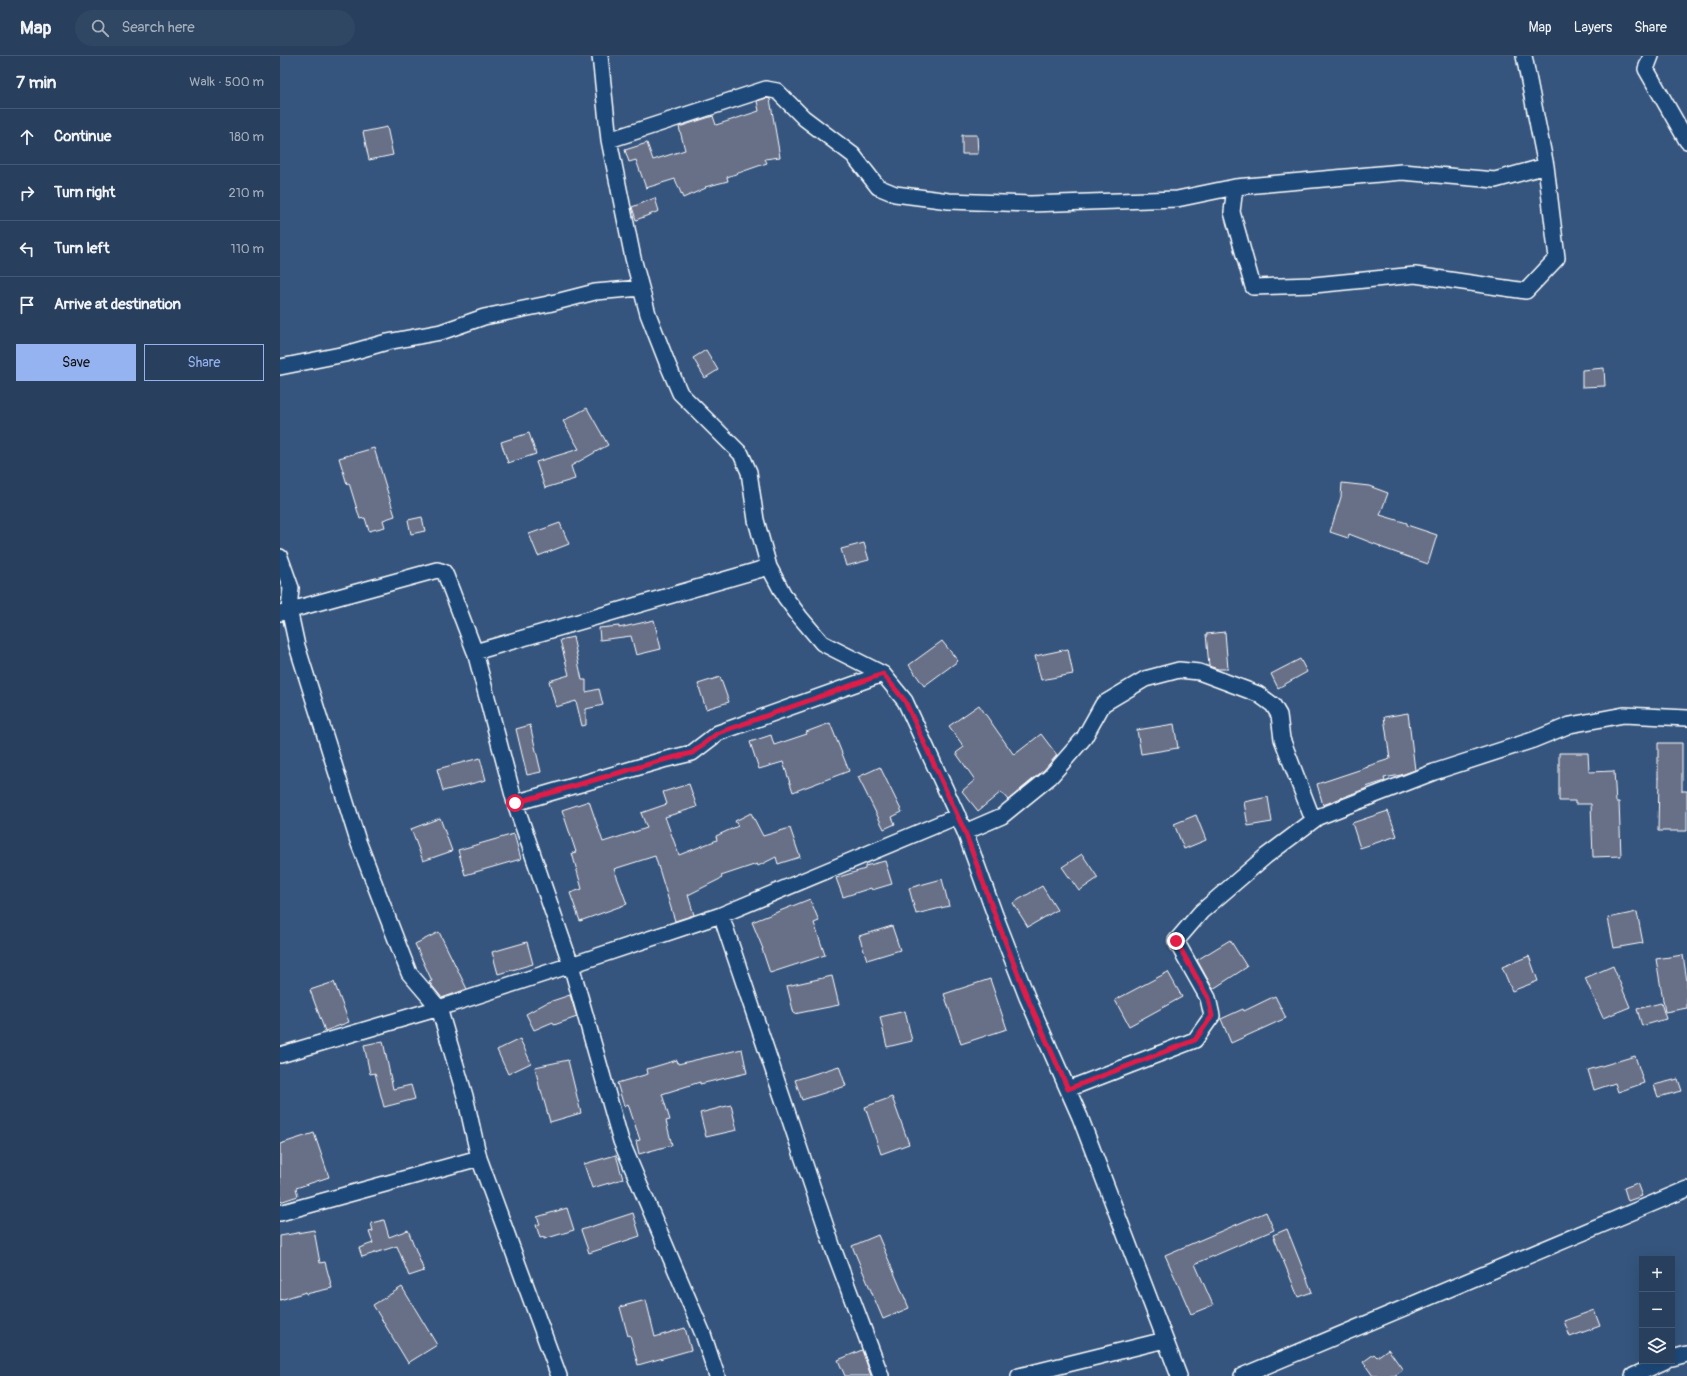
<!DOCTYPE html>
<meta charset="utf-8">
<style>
body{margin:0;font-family:Pangolin,sans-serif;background:#304764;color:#f1f3f6}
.controls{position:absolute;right:12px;bottom:12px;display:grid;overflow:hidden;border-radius:0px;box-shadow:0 4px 16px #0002}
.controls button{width:36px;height:36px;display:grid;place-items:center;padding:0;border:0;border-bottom:1px solid #445973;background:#28405e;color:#f1f3f6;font:20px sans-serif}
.stop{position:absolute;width:12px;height:12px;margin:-9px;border:3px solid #e11d48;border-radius:50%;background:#fff}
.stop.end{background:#e11d48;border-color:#fff;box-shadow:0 1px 4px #0008}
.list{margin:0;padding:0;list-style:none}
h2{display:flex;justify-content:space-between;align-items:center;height:52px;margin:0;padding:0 16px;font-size:17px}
h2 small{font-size:13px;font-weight:400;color:#a5afbc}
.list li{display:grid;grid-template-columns:26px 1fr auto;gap:12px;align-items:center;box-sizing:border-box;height:56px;padding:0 16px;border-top:1px solid #445973}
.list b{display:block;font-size:15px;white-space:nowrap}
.list em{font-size:13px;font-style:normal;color:#a5afbc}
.actions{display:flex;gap:8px;padding:12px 16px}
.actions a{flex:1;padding:9px 0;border:1px solid #95b2f1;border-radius:0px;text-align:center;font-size:14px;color:#95b2f1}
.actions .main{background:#95b2f1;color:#111}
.icon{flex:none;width:22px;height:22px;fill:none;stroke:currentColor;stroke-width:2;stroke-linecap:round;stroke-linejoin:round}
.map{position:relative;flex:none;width:1407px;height:1320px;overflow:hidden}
header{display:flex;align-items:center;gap:24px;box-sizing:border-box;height:56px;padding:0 20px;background:#28405e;border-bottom:1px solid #445973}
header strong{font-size:19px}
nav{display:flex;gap:22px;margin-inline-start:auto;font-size:14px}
.search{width:280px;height:36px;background:#304764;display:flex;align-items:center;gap:10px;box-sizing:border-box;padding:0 14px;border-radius:22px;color:#a5afbc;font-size:15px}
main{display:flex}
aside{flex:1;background:#28405e}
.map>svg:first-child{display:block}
.building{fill:#676f88;stroke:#fff}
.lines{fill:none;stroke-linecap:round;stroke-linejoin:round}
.street-casing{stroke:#fff;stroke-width:18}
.street{stroke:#1f4a7a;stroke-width:15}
.route{stroke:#e11d48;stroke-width:5}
</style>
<header>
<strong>Map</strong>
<div class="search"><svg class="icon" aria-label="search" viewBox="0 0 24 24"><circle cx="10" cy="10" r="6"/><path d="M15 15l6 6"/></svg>Search here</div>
<nav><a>Map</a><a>Layers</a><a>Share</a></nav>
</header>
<main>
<aside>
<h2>7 min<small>Walk · 500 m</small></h2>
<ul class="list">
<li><svg class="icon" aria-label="ahead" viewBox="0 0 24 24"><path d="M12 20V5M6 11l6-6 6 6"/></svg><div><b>Continue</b></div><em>180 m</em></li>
<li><svg class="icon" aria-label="right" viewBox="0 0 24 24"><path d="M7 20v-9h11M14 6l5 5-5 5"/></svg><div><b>Turn right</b></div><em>210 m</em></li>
<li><svg class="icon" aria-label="left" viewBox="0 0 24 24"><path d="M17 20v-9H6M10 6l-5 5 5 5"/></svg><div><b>Turn left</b></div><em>110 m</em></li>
<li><svg class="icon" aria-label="arrive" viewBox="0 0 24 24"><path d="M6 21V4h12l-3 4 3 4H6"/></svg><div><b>Arrive at destination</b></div></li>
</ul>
<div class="actions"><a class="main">Save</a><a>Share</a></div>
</aside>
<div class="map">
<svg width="1407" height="1320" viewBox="0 0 1407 1320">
<rect width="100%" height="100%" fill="#35557e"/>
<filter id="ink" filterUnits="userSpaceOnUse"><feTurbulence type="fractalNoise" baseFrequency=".025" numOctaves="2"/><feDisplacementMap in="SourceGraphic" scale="8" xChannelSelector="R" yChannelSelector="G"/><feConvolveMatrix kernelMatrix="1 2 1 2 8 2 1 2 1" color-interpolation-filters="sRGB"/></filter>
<g filter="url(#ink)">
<path class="building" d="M 487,42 L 490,43 L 500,101 L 485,103 L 487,107 L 447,121 L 448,125 L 425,131 L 426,132 L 403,142 L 395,123 L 366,132 L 356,104 L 349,106 L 345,94 L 367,87 L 373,104 L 405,94 L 399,71 L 433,60 L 436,69 L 479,55 L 477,45 Z
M 107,71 L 113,99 L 89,104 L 83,76 Z
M 682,79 L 697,79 L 698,98 L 682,98 Z
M 375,142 L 379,155 L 356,164 L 352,151 Z
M 426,294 L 438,314 L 425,322 L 413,302 Z
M 1324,312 L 1325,330 L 1302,331 L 1302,314 Z
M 307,352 L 328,389 L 291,410 L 295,423 L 265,432 L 256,406 L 299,393 L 283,365 Z
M 249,377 L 256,398 L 228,407 L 221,386 Z
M 94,392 L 115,460 L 103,464 L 105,471 L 89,475 L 85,462 L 80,463 L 69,427 L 67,428 L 59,402 Z
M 1062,427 L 1089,430 L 1108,437 L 1100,459 L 1127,467 L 1127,469 L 1157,479 L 1148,508 L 1100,491 L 1100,490 L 1069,478 L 1068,482 L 1050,476 L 1061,441 Z
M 142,461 L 145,475 L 131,478 L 128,464 Z
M 280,467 L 289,488 L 258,500 L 249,478 Z
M 584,487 L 589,504 L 566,510 L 561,493 Z
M 374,564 L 381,593 L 356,599 L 351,580 L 320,584 L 319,572 L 339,570 L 339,572 Z
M 945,576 L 948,613 L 938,613 L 929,610 L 926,578 Z
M 293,581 L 302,624 L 306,624 L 306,636 L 319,633 L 323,649 L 306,653 L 306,669 L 302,670 L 296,645 L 276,651 L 269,625 L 289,619 L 280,584 Z
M 662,585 L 678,605 L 644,630 L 629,609 Z
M 788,593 L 793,618 L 761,624 L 755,600 Z
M 1020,603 L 1027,616 L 998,632 L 991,618 Z
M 440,621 L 449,646 L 426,653 L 418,628 Z
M 699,649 L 734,699 L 761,678 L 777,699 L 764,714 L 728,744 L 721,736 L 698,755 L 682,735 L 695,724 L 676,697 L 684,691 L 669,670 Z
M 1128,657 L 1135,714 L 1121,719 L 1104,722 L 1105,725 L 1086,731 L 1087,732 L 1043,749 L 1037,728 L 1088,711 L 1088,710 L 1110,703 L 1104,661 Z
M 550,667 L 569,715 L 513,736 L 503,706 L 479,713 L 470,686 L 491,679 L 494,689 L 527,678 L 526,676 Z
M 894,668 L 898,692 L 861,698 L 857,674 Z
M 250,669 L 261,716 L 247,719 L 236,673 Z
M 1378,687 L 1402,687 L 1402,735 L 1407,735 L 1407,775 L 1378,775 L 1379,722 L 1378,722 Z
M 1279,697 L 1308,697 L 1309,716 L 1334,715 L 1336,746 L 1339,746 L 1341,800 L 1313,801 L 1311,748 L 1295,748 L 1295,745 L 1279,745 Z
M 200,702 L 206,724 L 163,735 L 157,713 Z
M 600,711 L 622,756 L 612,761 L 615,768 L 604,773 L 578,721 Z
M 409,728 L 417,751 L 385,761 L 399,799 L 437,784 L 436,780 L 458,770 L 455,765 L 471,757 L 483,780 L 510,772 L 520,801 L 498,808 L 496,801 L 478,810 L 477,808 L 441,820 L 442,822 L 408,839 L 414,859 L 395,865 L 375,800 L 334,813 L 347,848 L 300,865 L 290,837 L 302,833 L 292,797 L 296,796 L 282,754 L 309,745 L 323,786 L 367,772 L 361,757 L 387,748 L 383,736 Z
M 988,741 L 992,766 L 968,770 L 964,746 Z
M 1108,755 L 1117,780 L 1080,792 L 1072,767 Z
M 916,759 L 926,784 L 904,793 L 894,768 Z
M 160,762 L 172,795 L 143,805 L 131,773 Z
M 234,778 L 241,803 L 185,819 L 178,794 Z
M 802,798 L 818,822 L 799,835 L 782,811 Z
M 605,805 L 612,828 L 592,834 L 591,832 L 563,841 L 556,822 L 585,813 L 585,810 Z
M 662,823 L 669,850 L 636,858 L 629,832 Z
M 762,830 L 777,854 L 748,871 L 733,847 Z
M 530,843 L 539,865 L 534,867 L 545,899 L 490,917 L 482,893 L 483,893 L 472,866 Z
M 1357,856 L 1363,887 L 1334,892 L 1328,862 Z
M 612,870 L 620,894 L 587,904 L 579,880 Z
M 159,876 L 187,933 L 162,942 L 150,927 L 149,926 L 152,925 L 135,888 Z
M 950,884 L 967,911 L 933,933 L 917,904 Z
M 247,886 L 253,908 L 218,918 L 212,896 Z
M 1403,899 L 1407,925 L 1407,952 L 1385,956 L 1376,903 Z
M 1249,900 L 1258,925 L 1232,935 L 1222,911 Z
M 1333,910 L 1350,951 L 1323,962 L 1305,922 Z
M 888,916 L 902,941 L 849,970 L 835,944 Z
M 552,920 L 559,949 L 514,958 L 507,930 Z
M 710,923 L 727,973 L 681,988 L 664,938 Z
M 54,926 L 69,966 L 45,975 L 30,934 Z
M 290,939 L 297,961 L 274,969 L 273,966 L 254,974 L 246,958 L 266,947 Z
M 995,940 L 1006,962 L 951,987 L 941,963 L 963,953 L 964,955 Z
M 1381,947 L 1386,963 L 1362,970 L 1357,953 Z
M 625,955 L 632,985 L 607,991 L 600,961 Z
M 240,983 L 251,1007 L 228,1018 L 217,994 Z
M 103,985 L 113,1033 L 131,1029 L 135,1043 L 104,1051 L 95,1017 L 90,1018 L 84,989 Z
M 462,993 L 467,1017 L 420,1028 L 420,1026 L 382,1038 L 390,1064 L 386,1065 L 392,1089 L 359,1098 L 356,1085 L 360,1084 L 348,1048 L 344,1050 L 337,1027 L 368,1018 L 367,1013 L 397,1004 L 398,1008 Z
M 1355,1000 L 1364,1027 L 1338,1036 L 1335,1027 L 1314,1034 L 1308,1014 Z
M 288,1004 L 301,1057 L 270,1066 L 261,1034 L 260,1034 L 255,1011 Z
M 559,1010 L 566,1030 L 522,1044 L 515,1024 Z
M 1398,1023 L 1402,1035 L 1378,1041 L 1374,1029 Z
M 612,1041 L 629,1088 L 601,1098 L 585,1051 Z
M 451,1049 L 457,1074 L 426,1081 L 420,1057 Z
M 34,1077 L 49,1121 L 16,1132 L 18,1140 L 0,1146 L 0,1088 Z
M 336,1099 L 343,1123 L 312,1132 L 304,1108 Z
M 1357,1127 L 1362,1140 L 1348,1145 L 1344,1132 Z
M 287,1152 L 294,1174 L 264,1183 L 264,1181 L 260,1182 L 256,1169 L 260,1168 L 257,1161 Z
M 986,1156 L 994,1174 L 915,1208 L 933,1249 L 911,1258 L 885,1199 Z
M 353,1157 L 360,1180 L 309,1197 L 301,1174 Z
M 104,1164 L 109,1181 L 128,1174 L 144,1215 L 129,1220 L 117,1190 L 82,1201 L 79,1192 L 93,1187 L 89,1176 L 93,1175 L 91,1167 Z
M 1007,1173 L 1032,1236 L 1018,1241 L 993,1179 Z
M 34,1174 L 40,1207 L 45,1206 L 52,1232 L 26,1238 L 26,1236 L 0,1244 L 0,1180 Z
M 598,1179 L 629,1252 L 603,1263 L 572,1190 Z
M 122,1231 L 157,1289 L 128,1307 L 93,1249 Z
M 366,1244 L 375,1281 L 405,1272 L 411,1294 L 358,1309 L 350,1279 L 348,1280 L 340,1251 Z
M 1314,1254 L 1320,1270 L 1290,1281 L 1284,1265 Z
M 1108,1293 L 1123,1314 L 1114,1320 L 1093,1320 L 1083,1306 L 1094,1298 L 1097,1301 Z
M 582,1294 L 591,1320 L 565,1320 L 558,1304 Z"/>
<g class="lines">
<defs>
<path id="street" d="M 320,0 L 329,84 L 353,202 L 368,258 L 388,309 L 400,337 L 461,398 L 469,416 L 476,464 L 489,511 L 505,541 L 520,561 L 542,587 L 603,618 L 625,645 L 685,776 L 715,859 L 747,941 L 800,1061 L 899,1320
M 1371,0 L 1366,13 L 1407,85
M 329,84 L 486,33 L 497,35 L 524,62 L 573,99 L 598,131 L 615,138 L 669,145 L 750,148 L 897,143 L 955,131 L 1122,116 L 1215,124 L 1266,110 L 1244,0
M 955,131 L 952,156 L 973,231 L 1034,229 L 1135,219 L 1246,235 L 1277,202 L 1266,110
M 0,311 L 65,298 L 107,286 L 161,276 L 204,261 L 268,248 L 315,236 L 361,232
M 0,501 L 11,532 L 9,553 L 17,590 L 78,785 L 129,917 L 159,952 L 185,1040 L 199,1102 L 279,1320
M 0,557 L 157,514 L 164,516 L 166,520 L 195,596 L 235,747 L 291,909 L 341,1085 L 423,1278 L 437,1320
M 195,596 L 489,511
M 235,747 L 383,704 L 412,697 L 438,677 L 603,618
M 685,776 L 722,760 L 770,721 L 804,682 L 823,648 L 865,623 L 899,614 L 919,616 L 978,638 L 993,649 L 999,659 L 1002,683 L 1030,756 L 1033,760 L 1038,761
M 441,859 L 553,1192 L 601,1320
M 0,999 L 159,952 L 291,909 L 441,859 L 678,760
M 788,1033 L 915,984 L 932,960 L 928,942 L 896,885 L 921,856 L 986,800 L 1038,761 L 1154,716 L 1253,684 L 1290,669 L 1344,659 L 1407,662
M 0,1157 L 199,1102
M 1392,1302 L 1407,1298
M 739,1320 L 885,1284
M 962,1320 L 1407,1133
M 1353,1320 L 1385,1305"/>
</defs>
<use href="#street" class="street-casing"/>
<use href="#street" class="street"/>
</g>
</g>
<g class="lines" filter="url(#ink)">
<path class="route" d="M 235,747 L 383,704 L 412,697 L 438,677 L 603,618 L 625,645 L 685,776 L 715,859 L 747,941 L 788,1033 L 915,984 L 932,960 L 928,942 L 896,885"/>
</g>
</svg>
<div class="controls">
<button>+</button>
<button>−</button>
<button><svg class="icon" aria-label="layers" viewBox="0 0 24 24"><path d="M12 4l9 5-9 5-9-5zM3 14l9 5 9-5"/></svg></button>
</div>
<div class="stop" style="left:235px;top:747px"></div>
<div class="stop end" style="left:896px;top:885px"></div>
</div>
</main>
